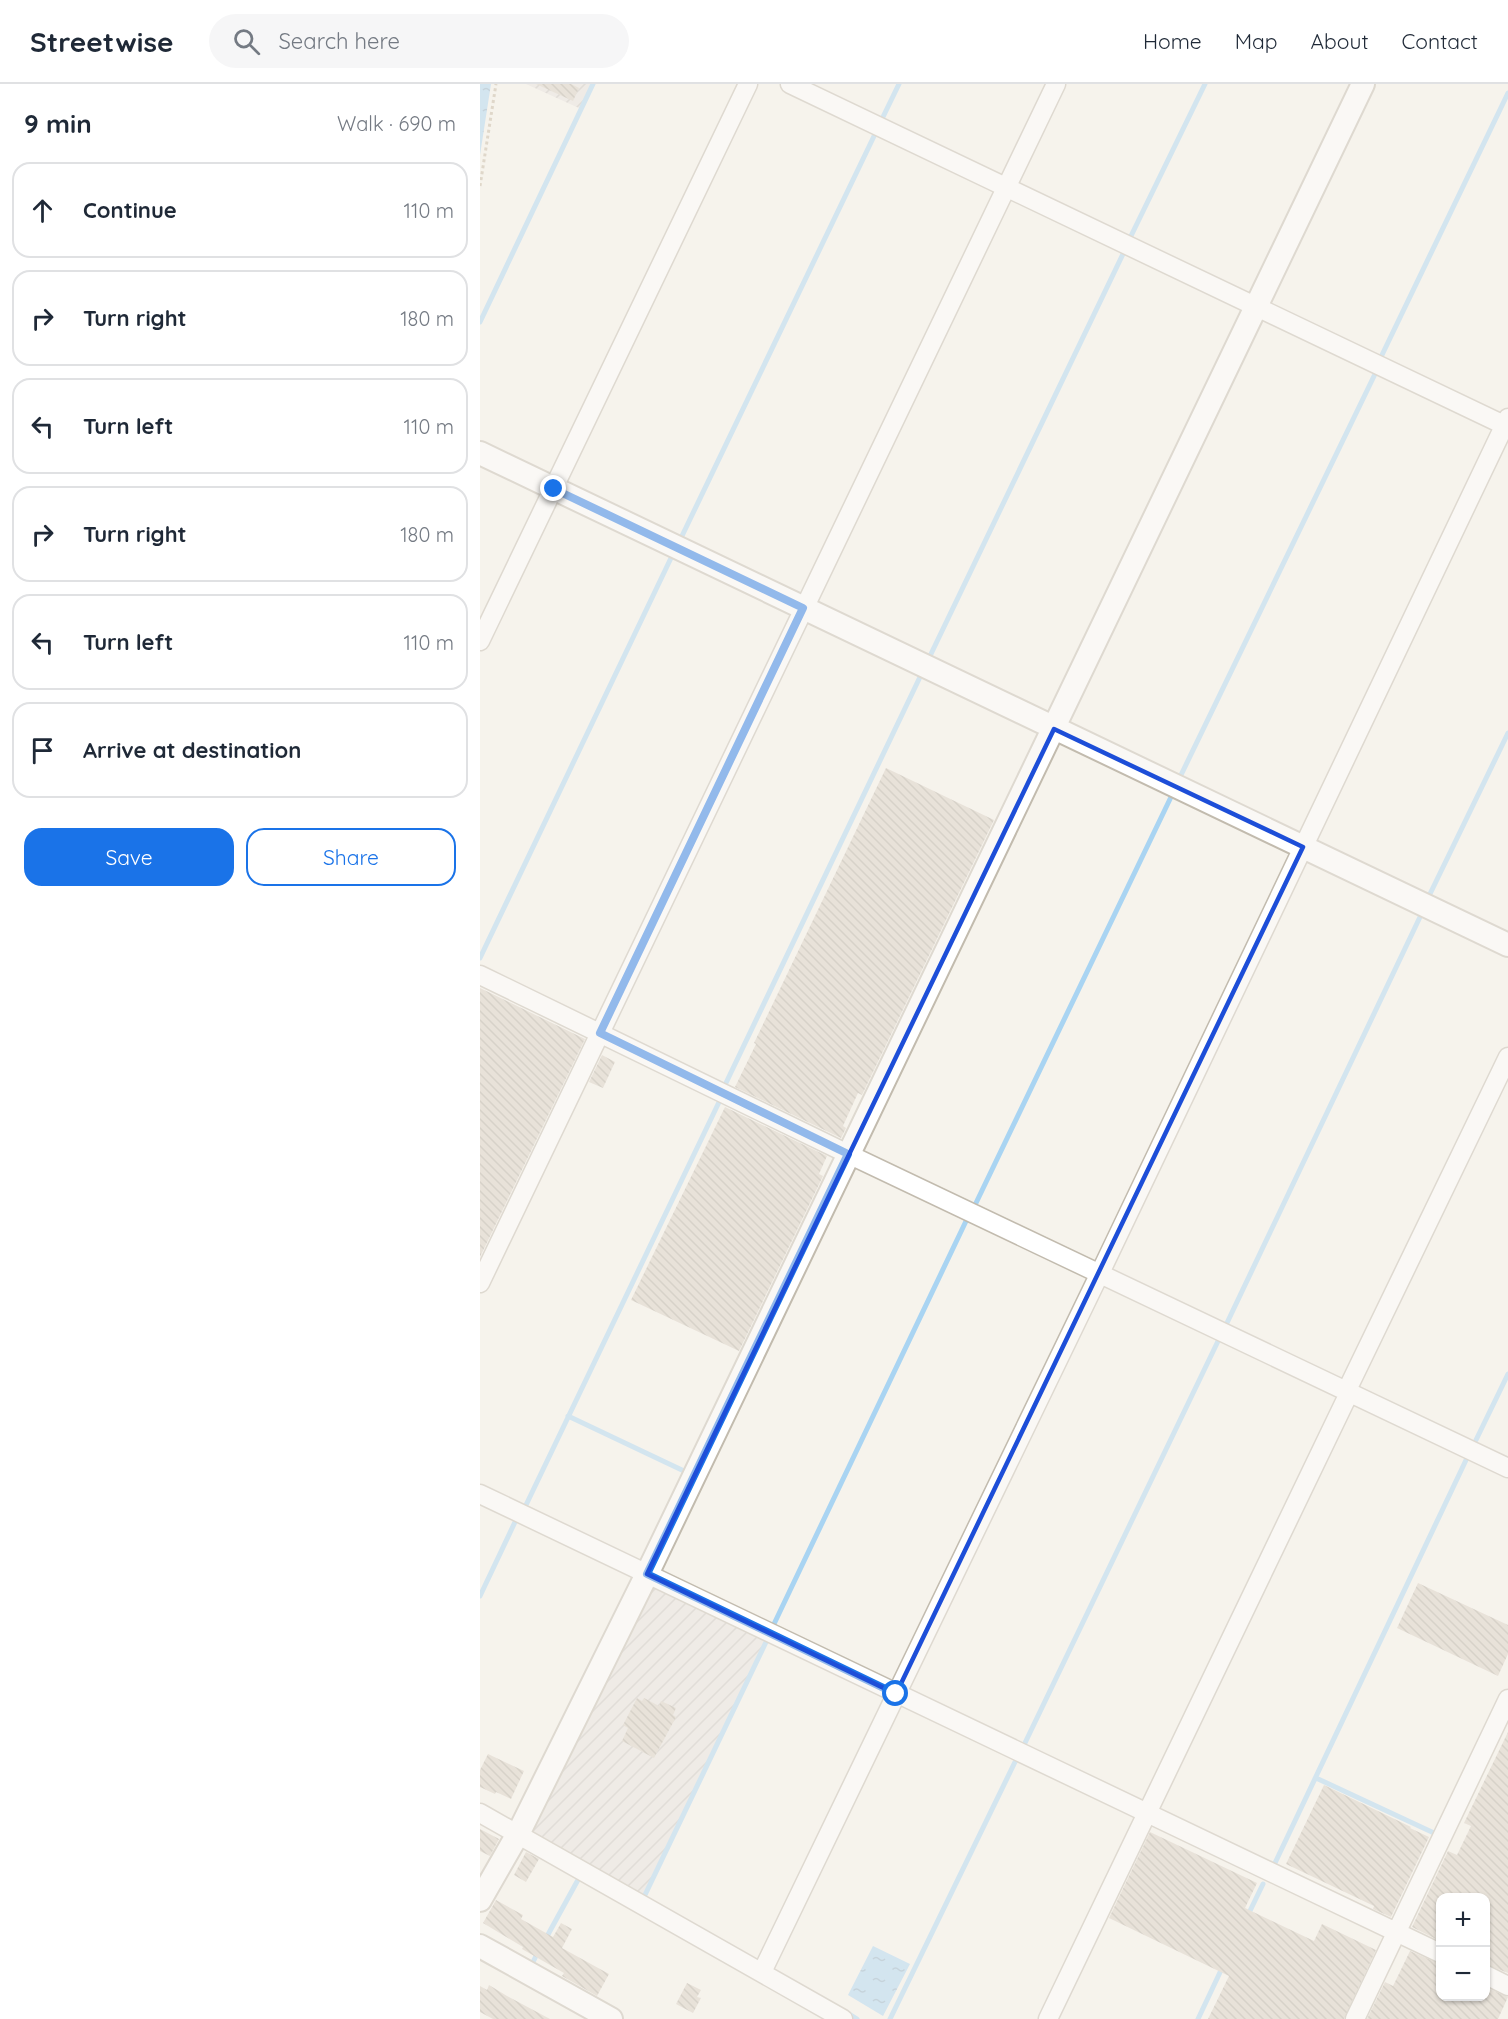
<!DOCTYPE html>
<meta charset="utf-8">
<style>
body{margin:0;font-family:Quicksand,sans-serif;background:#f6f6f7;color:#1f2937}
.controls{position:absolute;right:18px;bottom:18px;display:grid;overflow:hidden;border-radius:12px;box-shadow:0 2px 4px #0004}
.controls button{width:54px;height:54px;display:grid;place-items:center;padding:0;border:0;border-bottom:2px solid #e0e1e3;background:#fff;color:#1f2937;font:30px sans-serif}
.stop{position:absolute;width:18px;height:18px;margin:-14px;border:4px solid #1a73e8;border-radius:50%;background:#fff}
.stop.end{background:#1a73e8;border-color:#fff;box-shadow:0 2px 6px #0008}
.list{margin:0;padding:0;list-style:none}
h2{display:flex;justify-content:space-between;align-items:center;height:78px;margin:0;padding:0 24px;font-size:26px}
h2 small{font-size:20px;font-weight:400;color:#747a83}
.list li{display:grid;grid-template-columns:39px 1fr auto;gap:18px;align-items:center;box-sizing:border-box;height:96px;margin:0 12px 12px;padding:0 12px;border:2px solid #e0e1e3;border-radius:18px}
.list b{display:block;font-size:22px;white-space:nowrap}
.list em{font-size:20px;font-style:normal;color:#747a83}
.actions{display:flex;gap:12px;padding:18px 24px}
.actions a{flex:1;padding:14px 0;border:2px solid #1a73e8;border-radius:18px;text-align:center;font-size:21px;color:#1a73e8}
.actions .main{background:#1a73e8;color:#fff}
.icon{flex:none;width:33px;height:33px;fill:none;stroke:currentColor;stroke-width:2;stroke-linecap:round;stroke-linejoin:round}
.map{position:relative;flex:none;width:1028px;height:1935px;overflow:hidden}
header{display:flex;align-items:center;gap:36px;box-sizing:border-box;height:84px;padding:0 30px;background:#fff;border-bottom:2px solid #e0e1e3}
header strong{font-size:28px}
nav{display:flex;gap:33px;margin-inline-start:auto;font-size:21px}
.search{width:420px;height:54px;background:#f6f6f7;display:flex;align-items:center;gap:15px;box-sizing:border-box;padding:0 21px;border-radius:33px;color:#747a83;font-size:22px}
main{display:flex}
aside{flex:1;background:#fff}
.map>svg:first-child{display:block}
.industrial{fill:url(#industrial-furrows)}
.water{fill:url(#water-ripples)}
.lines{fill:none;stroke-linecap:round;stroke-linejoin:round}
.stream{stroke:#a9d4f2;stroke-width:5}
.building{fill:url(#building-back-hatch)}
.minor-casing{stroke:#c2bbae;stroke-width:21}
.tertiary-casing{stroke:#c2bbae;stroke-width:26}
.path{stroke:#c4b79f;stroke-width:3;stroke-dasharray:3 3;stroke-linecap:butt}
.minor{stroke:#fff;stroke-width:18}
.tertiary{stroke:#fff;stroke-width:22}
.route{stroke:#1a73e8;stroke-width:8}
.marked{fill:none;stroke:#1d4ed8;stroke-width:4.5;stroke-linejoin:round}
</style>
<header>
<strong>Streetwise</strong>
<div class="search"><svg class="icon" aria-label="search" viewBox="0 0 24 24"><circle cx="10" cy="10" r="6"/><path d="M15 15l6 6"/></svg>Search here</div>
<nav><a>Home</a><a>Map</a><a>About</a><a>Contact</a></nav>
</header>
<main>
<aside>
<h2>9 min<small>Walk · 690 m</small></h2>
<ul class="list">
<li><svg class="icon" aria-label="ahead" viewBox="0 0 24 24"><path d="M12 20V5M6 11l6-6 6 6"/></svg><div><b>Continue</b></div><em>110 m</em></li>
<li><svg class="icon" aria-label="right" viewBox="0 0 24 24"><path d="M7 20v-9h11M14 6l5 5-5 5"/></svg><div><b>Turn right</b></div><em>180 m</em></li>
<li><svg class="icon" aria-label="left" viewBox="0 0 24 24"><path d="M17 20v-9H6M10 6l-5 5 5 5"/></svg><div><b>Turn left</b></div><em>110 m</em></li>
<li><svg class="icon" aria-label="right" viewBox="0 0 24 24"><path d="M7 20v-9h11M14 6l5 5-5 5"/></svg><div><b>Turn right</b></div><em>180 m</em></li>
<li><svg class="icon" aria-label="left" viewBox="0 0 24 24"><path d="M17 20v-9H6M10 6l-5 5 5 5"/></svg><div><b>Turn left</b></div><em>110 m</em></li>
<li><svg class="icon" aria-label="arrive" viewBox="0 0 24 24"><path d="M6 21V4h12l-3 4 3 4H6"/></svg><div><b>Arrive at destination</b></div></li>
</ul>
<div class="actions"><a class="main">Save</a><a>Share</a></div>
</aside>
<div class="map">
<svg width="1028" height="1935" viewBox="0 0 1028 1935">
<defs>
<pattern id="industrial-furrows" width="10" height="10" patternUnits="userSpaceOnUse" patternTransform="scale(1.5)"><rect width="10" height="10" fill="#e6e2dd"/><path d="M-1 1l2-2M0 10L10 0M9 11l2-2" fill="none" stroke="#c7c3be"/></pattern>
<pattern id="water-ripples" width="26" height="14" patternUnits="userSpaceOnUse" patternTransform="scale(1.5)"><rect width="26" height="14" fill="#a9d4f2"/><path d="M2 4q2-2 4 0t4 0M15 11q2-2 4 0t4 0" fill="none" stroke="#8caec5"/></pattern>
<pattern id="building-back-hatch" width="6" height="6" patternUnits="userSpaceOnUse" patternTransform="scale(1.5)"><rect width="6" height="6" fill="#d8cfc1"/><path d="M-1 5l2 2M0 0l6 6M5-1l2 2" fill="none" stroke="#b1aa9e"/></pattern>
</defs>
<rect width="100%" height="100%" fill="#f6f3ec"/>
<path class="industrial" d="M 46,0 L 113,0 L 101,25 Z
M 170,1498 L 288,1553 L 164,1813 L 49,1748 Z"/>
<path class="water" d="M 0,0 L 11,0 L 0,71 Z
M 393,1862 L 430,1880 L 403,1932 L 368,1911 Z"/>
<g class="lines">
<path class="stream" d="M 402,35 L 419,0
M 650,154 L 725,0
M 0,238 L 113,0
M 901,273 L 1028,9
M 201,454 L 396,48
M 450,572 L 643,170
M 701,691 L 896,288
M 949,812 L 1028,649
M 0,874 L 191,474
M 245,1001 L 440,593
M 496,1119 L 691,713
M 746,1241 L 940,833
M 88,1332 L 204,1387
M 996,1356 L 1028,1290
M 46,1421 L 241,1014
M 0,1512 L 35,1438
M 294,1540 L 487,1135
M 544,1661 L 740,1253
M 836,1694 L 954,1749
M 795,1779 L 987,1374
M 164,1813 L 287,1556
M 768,1831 L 783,1800
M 65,1856 L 99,1794
M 53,1878 L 59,1866
M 366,1928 L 377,1935
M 410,1935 L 535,1678
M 718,1935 L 743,1882"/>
</g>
<path class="building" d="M 56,0 L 91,0 L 99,4 L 93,17 Z
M 406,684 L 514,736 L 382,1011 L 378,1009 L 363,1042 L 366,1044 L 361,1054 L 255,1003 L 276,960 L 274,959 Z
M 0,904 L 105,955 L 0,1173 Z
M 122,971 L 135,978 L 123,1004 L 109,998 Z
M 245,1023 L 347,1072 L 339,1090 L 343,1092 L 259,1267 L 151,1216 Z
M 938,1499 L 1028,1541 L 1028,1570 L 1018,1592 L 917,1544 Z
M 157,1614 L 162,1617 L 164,1614 L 179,1622 L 181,1617 L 196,1624 L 193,1631 L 196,1633 L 174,1674 L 142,1657 L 148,1644 L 143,1641 Z
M 1028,1648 L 1028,1889 L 1005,1880 L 1005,1814 L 960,1814 L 960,1857 L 932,1843 L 968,1767 L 977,1771 L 991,1742 L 984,1739 Z
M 8,1670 L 44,1687 L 31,1715 L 16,1708 L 15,1710 L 0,1703 L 0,1686 Z
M 844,1701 L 931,1743 L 930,1744 L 949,1753 L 911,1833 L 893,1825 L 894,1822 L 806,1780 Z
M 0,1745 L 19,1755 L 10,1772 L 0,1767 Z
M 670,1748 L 777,1799 L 765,1824 L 834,1857 L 842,1840 L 896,1866 L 864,1935 L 728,1935 L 749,1892 L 629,1834 Z
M 46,1768 L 59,1775 L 46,1798 L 34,1791 Z
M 16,1816 L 43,1831 L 41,1835 L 73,1853 L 81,1839 L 92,1845 L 82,1864 L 129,1890 L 117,1912 L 82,1892 L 84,1889 L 42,1865 L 43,1863 L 3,1839 Z
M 930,1867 L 960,1880 L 960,1912 L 1005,1912 L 1005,1903 L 1028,1913 L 1018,1935 L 887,1935 L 905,1898 L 913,1902 Z
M 207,1899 L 221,1906 L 217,1913 L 221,1914 L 213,1929 L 196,1920 Z
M 9,1901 L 27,1912 L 70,1935 L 13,1935 L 0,1928 L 0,1902 L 7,1906 Z"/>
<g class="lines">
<defs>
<path id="minor" d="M 310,0 L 1028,343
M 0,557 L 268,0
M 0,891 L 368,1070 L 1028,1384
M 0,1199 L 576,0
M 867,1306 L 1028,973
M 0,1410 L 960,1869
M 0,1729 L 363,1935
M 282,1888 L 620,1189 L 1028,334
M 1006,1891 L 1028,1902
M 568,1935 L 870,1307
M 875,1935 L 1028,1615"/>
<path id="tertiary" d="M 0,369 L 1028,861
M 0,1816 L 39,1748 L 167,1490 L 883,0
M 0,1862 L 131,1935"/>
</defs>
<use href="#minor" class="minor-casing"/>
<use href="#tertiary" class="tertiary-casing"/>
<path class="path" d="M 0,102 L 16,0"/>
<use href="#minor" class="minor"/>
<use href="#tertiary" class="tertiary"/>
</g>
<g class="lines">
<path class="route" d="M 74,405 L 323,524 L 120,949 L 368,1070 L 167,1490 L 416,1610"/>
</g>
<path d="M0 0H1028V1935H0ZM 574,645 L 823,763 L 416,1610 L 167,1490 Z" fill="#f6f3ec" fill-opacity=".55" fill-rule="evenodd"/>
<path class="marked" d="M 574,645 L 823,763 L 416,1610 L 167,1490 Z"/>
</svg>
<div class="controls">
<button>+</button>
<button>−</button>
</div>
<div class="stop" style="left:416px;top:1610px"></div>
<div class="stop end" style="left:74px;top:405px"></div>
</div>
</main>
